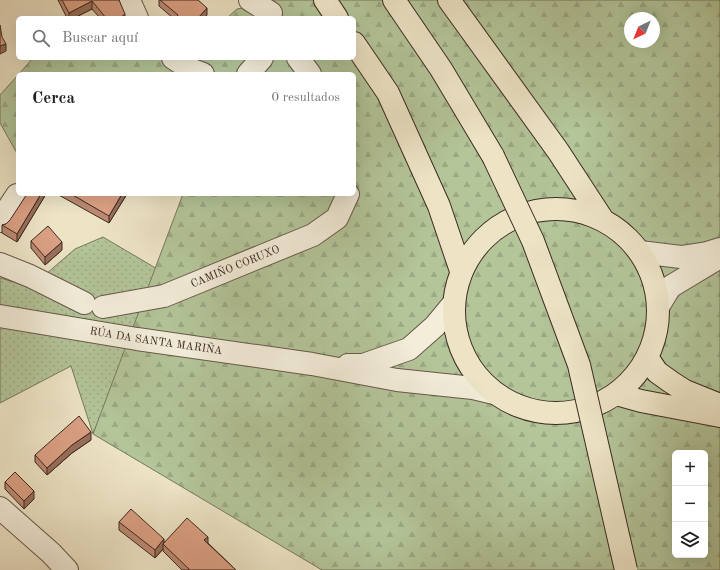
<!DOCTYPE html>
<html lang="es">
<meta charset="utf-8">
<style>
body{margin:0;font-family:"Old Standard TT",serif;background:#f6f6f6;color:#202124}
.controls{position:absolute;right:12px;bottom:12px;display:grid;overflow:hidden;border-radius:6px;box-shadow:0 4px 16px #0002}
.controls button{width:36px;height:36px;display:grid;place-items:center;padding:0;border:0;border-bottom:1px solid #e0e0e0;background:#fff;color:#202124;font:20px sans-serif}
.compass{position:absolute;left:624px;top:12px;width:36px;height:36px;border-radius:50%;background:#fff;box-shadow:0 4px 16px #0002;rotate:223deg}
.list{margin:0;padding:0;list-style:none}
h2{display:flex;justify-content:space-between;align-items:center;height:52px;margin:0;padding:0 16px;font-size:17px}
h2 small{font-size:13px;font-weight:400;color:#757577}
.icon{flex:none;width:22px;height:22px;fill:none;stroke:currentColor;stroke-width:2;stroke-linecap:round;stroke-linejoin:round}
.map{position:relative;flex:none;width:720px;height:570px;overflow:hidden}
.search{position:absolute;background:#fff;box-shadow:0 4px 16px #0002;left:16px;top:16px;width:340px;height:44px;display:flex;align-items:center;gap:10px;box-sizing:border-box;padding:0 14px;border-radius:6px;color:#757577;font-size:15px}
.panel{position:absolute;background:#fff;box-shadow:0 4px 16px #0002;left:16px;top:72px;width:340px;height:124px;border-radius:6px}
.map>svg:first-child{display:block}
.grass{fill:url(#grass-dots);stroke:#78785e}
.forest{fill:url(#forest-firs);stroke:#78785e;fill-rule:evenodd}
.lines{fill:none;stroke-linecap:round;stroke-linejoin:round}
.minor-casing{stroke:#69584b;stroke-width:24}
.highway-casing{stroke:#3d2a22;stroke-width:24}
.minor{stroke:#f3edda;stroke-width:22}
.highway{stroke:#ede4c6;stroke-width:22}
.highway-bridge-casing{stroke:#3d2a22;stroke-width:24;stroke-linecap:butt}
.highway-bridge{stroke:#ede4c6;stroke-width:22}
.wall{fill:#bc8a72;stroke:#3d2a22}
.shaded-wall{fill:#99705c;stroke:#3d2a22}
.building{fill:#dba084;stroke:#3d2a22}
.labels{text-anchor:middle;dominant-baseline:central;stroke-width:3;stroke-linejoin:round;paint-order:stroke}
.street-label{font-size:11px;fill:#3d2a22;stroke:#f3edda}
</style>
<div class="map">
<svg width="720" height="570" viewBox="0 0 720 570">
<defs>
<pattern id="grass-dots" width="8" height="8" patternUnits="userSpaceOnUse"><rect width="8" height="8" fill="#b3c599"/><path d="M2 2h.1M6 6h.1" fill="none" stroke="#9ba984" stroke-width="1.8" stroke-linecap="round"/></pattern>
<pattern id="forest-firs" width="22" height="20" patternUnits="userSpaceOnUse"><rect width="22" height="20" fill="#b3c599"/><path d="M5 1l3.5 6h-7zM16 11l3.5 6h-7z" fill="#9ba984"/></pattern>
</defs>
<rect width="100%" height="100%" fill="#ede4c6"/>
<filter id="stains"><feTurbulence type="fractalNoise" baseFrequency=".005" numOctaves="4"/><feColorMatrix values="0 0 0 0 .2 0 0 0 0 .09 0 0 0 0 .02 0 0 0 .5 -.17"/></filter>
<radialGradient id="worn" r=".72"><stop offset=".6" stop-color="#630" stop-opacity="0"/><stop offset="1" stop-color="#630" stop-opacity=".3"/></radialGradient>
<path class="grass" d="M 103,237 L 164,273 L 93,434 L 71,366 L 0,403 L 0,278 L 31,287 L 75,249 Z"/>
<path class="forest" d="M 251,0 L 720,0 L 720,570 L 322,570 L 93,434 L 183,194 L 354,194 L 354,74 L 19,74 L 33,58 L 354,58 L 354,18 L 227,18 L 237,9 L 248,7 ZM 630,18 L 654,18 L 654,42 L 630,42 ZM 675,453 L 705,453 L 705,555 L 675,555 Z
M 18,75 L 18,155 L 0,123 L 0,95 Z"/>
<g class="lines">
<defs>
<g id="minor">
<path d="M 129,0 L 137,18"/>
<path d="M 250,0 L 271,13"/>
<path d="M 173,58 L 190,69 L 203,74"/>
<path d="M 298,58 L 310,74"/>
<path d="M 248,74 L 262,58"/>
<path d="M 0,221 L 17,195"/>
<path d="M 640,252 L 681,257 L 707,253 L 720,249"/>
<path d="M 0,264 L 30,276 L 84,303"/>
<path id="s1" d="M 103,307 L 164,296 L 313,235 L 337,218 L 348,194"/>
<path d="M 658,307 L 670,287 L 720,257"/>
<path id="s2" d="M 0,316 L 137,339 L 312,364 L 397,380 L 473,388 L 494,393"/>
<path d="M 348,365 L 363,365 L 409,349 L 435,326 L 454,303"/>
<path d="M 0,508 L 51,553 L 67,570"/>
</g>
<path id="highway" d="M 325,0 L 337,18
M 394,0 L 441,69 L 493,156
M 449,0 L 558,151 L 603,220
M 354,43 L 388,93 L 439,206 L 461,271
M454 311a102 102 0 1 1 204 0a102 102 0 1 1-204 0Z
M 647,357 L 657,372 L 671,382 L 685,391 L 720,405
M 616,394 L 641,401 L 720,416"/>
</defs>
<use href="#minor" class="minor-casing"/>
<use href="#highway" class="highway-casing"/>
<use href="#minor" class="minor"/>
<use href="#highway" class="highway"/>
<defs>
<path id="highway-bridge" d="M 493,156 L 533,241 L 579,365 L 626,570"/>
</defs>
<use href="#highway-bridge" class="highway-bridge-casing"/>
<use href="#highway-bridge" class="highway-bridge"/>
</g>
<path class="wall" d="M 58,0 L 119,0 L 125,18 L 100,18 L 92,9 L 74,18 L 67,18 Z
M 159,0 L 198,0 L 207,15 L 204,18 L 173,18 L 159,6 Z
M 46,194 L 17,242 L 2,233 L 2,225 L 6,224 Z
M 57,194 L 127,194 L 109,223 Z
M 31,241 L 62,250 L 45,265 L 31,248 Z
M 91,440 L 72,453 L 47,475 L 35,462 L 35,455 Z
M 5,482 L 34,499 L 24,509 L 5,489 Z
M 119,522 L 164,542 L 208,543 L 236,570 L 182,570 L 163,551 L 163,549 L 155,558 L 119,530 Z"/>
<path class="shaded-wall" d="M 92,1 L 92,9 L 74,18 L 69,18 L 69,13 Z
M 207,8 L 207,15 L 204,18 L 198,18 Z
M 125,14 L 125,18 L 120,18 Z
M 6,44 L 6,51 L 0,54 L 0,46 Z
M 41,194 L 46,194 L 17,242 L 17,234 Z
M 122,194 L 127,194 L 109,223 L 109,216 Z
M 62,242 L 62,250 L 45,265 L 45,257 Z
M 91,432 L 91,440 L 72,453 L 47,475 L 47,468 L 72,445 Z
M 34,491 L 34,499 L 24,509 L 24,501 Z
M 208,537 L 208,544 L 204,540 Z
M 164,539 L 164,545 L 163,544 L 163,549 L 155,558 L 155,550 Z"/>
<path class="building" d="M 62,0 L 119,0 L 125,14 L 120,18 L 106,18 L 92,1 L 69,13 Z
M 160,0 L 198,0 L 207,8 L 198,18 L 176,18 L 178,15 Z
M 0,25 L 2,37 L 6,44 L 0,46 Z
M 27,194 L 41,194 L 17,234 L 2,225 L 6,224 L 10,220 Z
M 71,194 L 122,194 L 109,216 Z
M 48,226 L 62,242 L 45,257 L 31,241 Z
M 79,416 L 91,432 L 72,445 L 47,468 L 35,455 Z
M 15,472 L 34,491 L 24,501 L 5,482 Z
M 131,509 L 164,539 L 155,550 L 119,522 Z
M 187,518 L 208,537 L 204,540 L 236,570 L 190,570 L 163,544 Z"/>
<g class="labels">
<g class="street-label">
<text stroke="none"><textPath href="#s1" startOffset="139">CAMIÑO CORUXO</textPath></text>
<text stroke="none"><textPath href="#s2" startOffset="158">RÚA DA SANTA MARIÑA</textPath></text>
</g>
</g>
<rect width="100%" height="100%" filter="url(#stains)"/>
<rect width="100%" height="100%" fill="url(#worn)"/>
</svg>
<div class="controls">
<button>+</button>
<button>−</button>
<button><svg class="icon" aria-label="layers" viewBox="0 0 24 24"><path d="M12 4l9 5-9 5-9-5zM3 14l9 5 9-5"/></svg></button>
</div>
<svg class="compass" viewBox="-18 -18 36 36"><path d="M0-13l5 13h-10z" fill="#e53935"/><path d="M0 13l5-13h-10z" fill="#757577"/></svg>
<div class="search"><svg class="icon" aria-label="search" viewBox="0 0 24 24"><circle cx="10" cy="10" r="6"/><path d="M15 15l6 6"/></svg>Buscar aquí</div>
<section class="panel">
<h2>Cerca<small>0 resultados</small></h2>
<ul class="list">
</ul>
</section>
</div>
